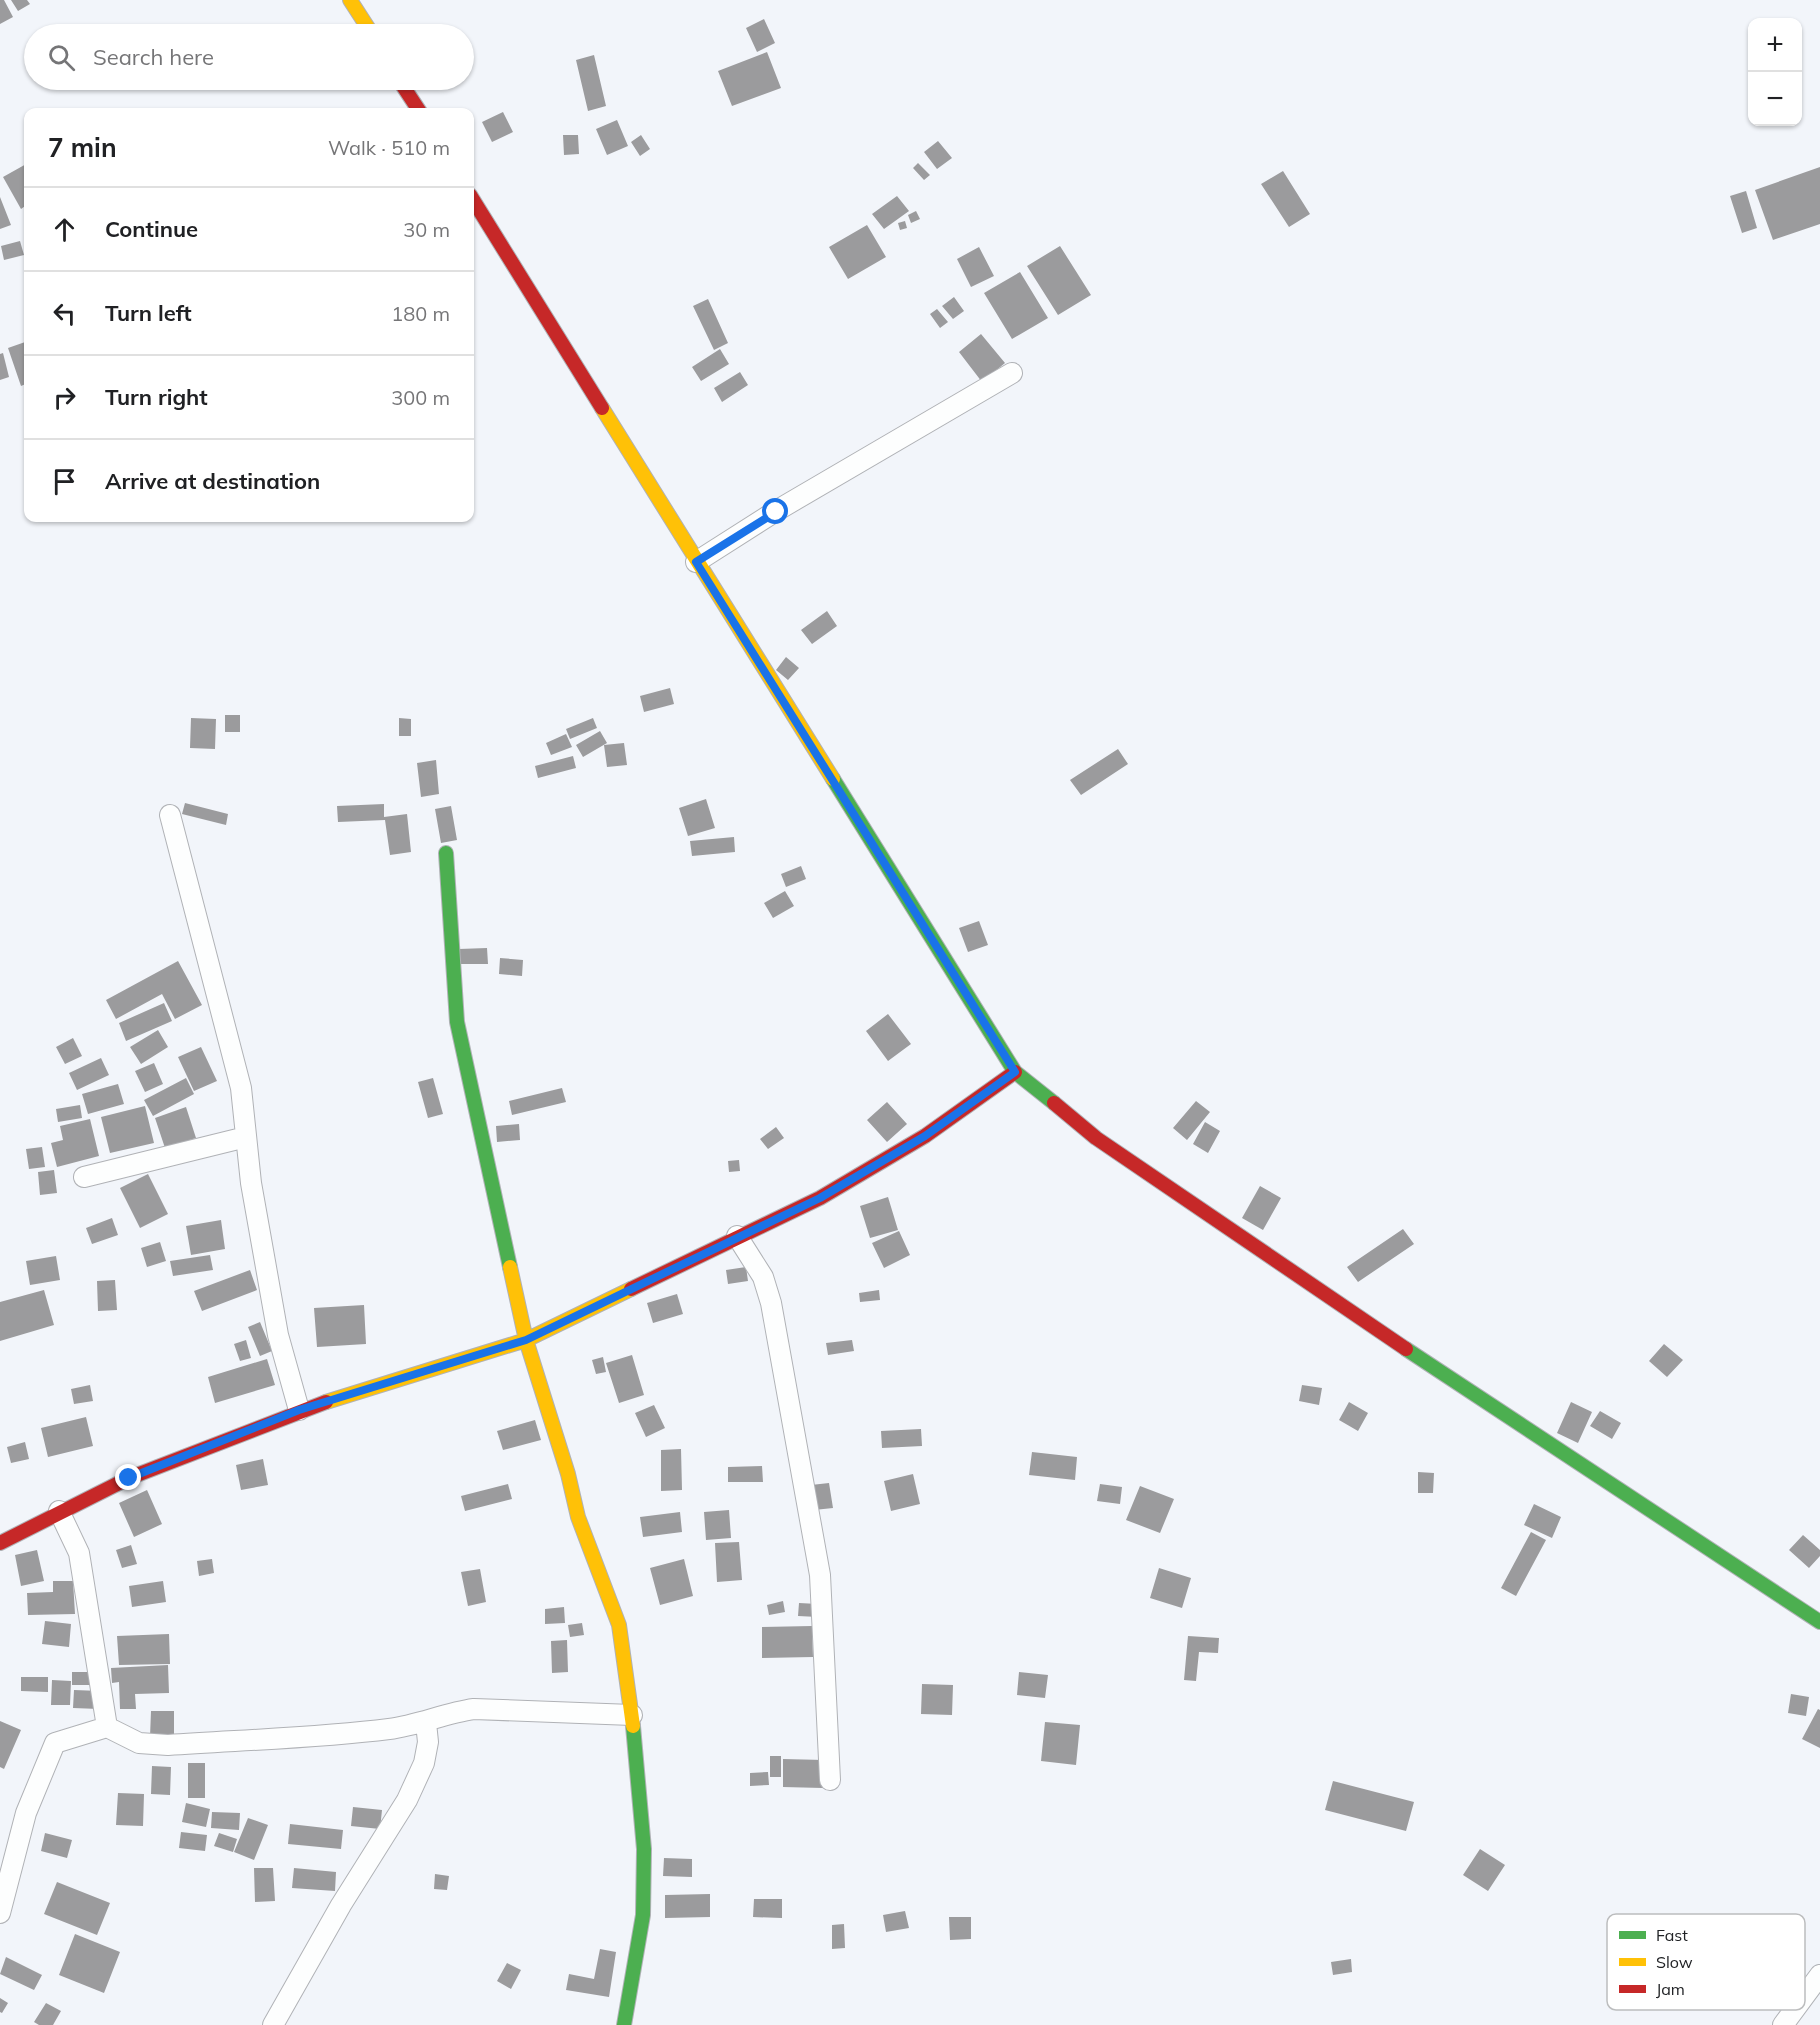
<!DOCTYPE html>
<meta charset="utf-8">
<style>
body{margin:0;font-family:Mulish,sans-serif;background:#f6f6f6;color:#202124}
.controls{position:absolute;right:18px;top:18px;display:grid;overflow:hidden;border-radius:12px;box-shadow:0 2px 4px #0004}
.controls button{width:54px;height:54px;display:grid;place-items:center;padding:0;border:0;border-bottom:2px solid #e0e0e0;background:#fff;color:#202124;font:30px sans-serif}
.stop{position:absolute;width:18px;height:18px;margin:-14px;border:4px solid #1a73e8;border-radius:50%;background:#fff}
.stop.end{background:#1a73e8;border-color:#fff;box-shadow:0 2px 6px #0008}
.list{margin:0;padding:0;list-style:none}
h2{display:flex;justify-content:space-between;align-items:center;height:78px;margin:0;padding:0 24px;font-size:26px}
h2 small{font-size:20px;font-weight:400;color:#757577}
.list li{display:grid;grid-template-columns:39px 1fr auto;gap:18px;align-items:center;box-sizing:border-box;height:84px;padding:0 24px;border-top:2px solid #e0e0e0}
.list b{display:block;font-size:22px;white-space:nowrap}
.list em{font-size:20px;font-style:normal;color:#757577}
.icon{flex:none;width:33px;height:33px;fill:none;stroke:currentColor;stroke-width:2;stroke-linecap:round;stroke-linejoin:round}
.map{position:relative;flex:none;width:1820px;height:2025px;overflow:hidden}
.search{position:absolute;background:#fff;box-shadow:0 2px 4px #0004;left:24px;top:24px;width:450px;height:66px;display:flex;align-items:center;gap:15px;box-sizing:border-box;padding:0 21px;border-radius:33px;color:#757577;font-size:22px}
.panel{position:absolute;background:#fff;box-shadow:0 2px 4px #0004;left:24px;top:108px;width:450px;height:414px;border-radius:12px}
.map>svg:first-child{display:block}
.building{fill:#9b9b9d}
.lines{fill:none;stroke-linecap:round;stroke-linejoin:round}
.street-casing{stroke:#b0b2b6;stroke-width:22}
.fast-casing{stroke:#b0b2b6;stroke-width:16}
.slow-casing{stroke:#b0b2b6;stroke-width:16}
.jam-casing{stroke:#b0b2b6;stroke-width:16}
.street{stroke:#fdfefe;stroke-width:20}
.fast{stroke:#4caf50;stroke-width:14}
.slow{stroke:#ffc107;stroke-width:14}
.jam{stroke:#c62828;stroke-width:14}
.route{stroke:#1a73e8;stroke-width:8}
.key{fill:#fff;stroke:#bcbdbe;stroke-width:1.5}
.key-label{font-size:16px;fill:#202225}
</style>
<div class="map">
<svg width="1820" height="2025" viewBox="0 0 1820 2025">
<rect width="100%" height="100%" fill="#f2f5fa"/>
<path class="building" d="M 0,0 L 4,0 L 13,17 L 0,24 Z
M 11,0 L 27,0 L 30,4 L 18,11 Z
M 764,19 L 775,43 L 757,52 L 746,28 Z
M 268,29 L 270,34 L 247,34 Z
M 767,52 L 781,88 L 732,106 L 718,71 Z
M 594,55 L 606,106 L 588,111 L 576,60 Z
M 503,112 L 513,132 L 492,142 L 482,122 Z
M 617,120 L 628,146 L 607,155 L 596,129 Z
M 563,135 L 578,135 L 579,154 L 564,155 Z
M 641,135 L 650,149 L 640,156 L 631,142 Z
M 938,141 L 952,158 L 937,169 L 924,152 Z
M 28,163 L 28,204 L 21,209 L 3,177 Z
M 918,163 L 930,175 L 924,180 L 913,168 Z
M 1820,167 L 1820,224 L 1773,240 L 1755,190 Z
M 1283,171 L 1310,214 L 1289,227 L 1261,184 Z
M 1746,191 L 1757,228 L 1742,233 L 1730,196 Z
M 897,196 L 909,211 L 884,229 L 872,214 Z
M 0,197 L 11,225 L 0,229 Z
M 916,211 L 920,219 L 911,223 L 908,215 Z
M 905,221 L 907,228 L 900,230 L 898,223 Z
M 867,225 L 886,257 L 848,279 L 829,247 Z
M 20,241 L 24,255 L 4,260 L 1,246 Z
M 1060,246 L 1091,295 L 1058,315 L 1027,266 Z
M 979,247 L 994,276 L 971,287 L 957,259 Z
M 1020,272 L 1048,318 L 1012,339 L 984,293 Z
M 954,297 L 964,311 L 953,319 L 942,306 Z
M 708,299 L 728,343 L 714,350 L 693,306 Z
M 937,309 L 948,322 L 940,328 L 930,314 Z
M 981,334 L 1005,363 L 982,382 L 959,352 Z
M 28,341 L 28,383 L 21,386 L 8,348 Z
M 720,349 L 729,364 L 701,381 L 692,367 Z
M 3,353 L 9,377 L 0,380 L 0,354 Z
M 740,372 L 748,385 L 722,402 L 714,388 Z
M 827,611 L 837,626 L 812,644 L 801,630 Z
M 786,657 L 799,668 L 788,680 L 776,670 Z
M 670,688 L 674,704 L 644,712 L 640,696 Z
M 225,715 L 240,715 L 240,732 L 225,732 Z
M 191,718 L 216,719 L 215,749 L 190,748 Z
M 399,718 L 411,719 L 411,736 L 399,736 Z
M 593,718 L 597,728 L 570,739 L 566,729 Z
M 600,731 L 607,743 L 583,757 L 576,745 Z
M 566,734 L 572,747 L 551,755 L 546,743 Z
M 624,743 L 627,765 L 607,767 L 604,745 Z
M 1118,749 L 1128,764 L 1081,795 L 1070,780 Z
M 573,756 L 576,768 L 538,778 L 535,766 Z
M 436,760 L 439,794 L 421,797 L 417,763 Z
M 706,799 L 715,828 L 688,836 L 679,808 Z
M 185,803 L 228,814 L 226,825 L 182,814 Z
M 384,804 L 384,817 L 407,814 L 411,852 L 390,855 L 385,820 L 338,822 L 337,806 Z
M 451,806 L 457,840 L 441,843 L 435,809 Z
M 734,837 L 735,852 L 692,856 L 690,841 Z
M 801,866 L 806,879 L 786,887 L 781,874 Z
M 785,891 L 794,906 L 773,918 L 764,903 Z
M 979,921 L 988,945 L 968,952 L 959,928 Z
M 487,948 L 488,964 L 459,964 L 459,949 Z
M 500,958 L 523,960 L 522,976 L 499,974 Z
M 178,961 L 202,1005 L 175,1019 L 162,994 L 116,1019 L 106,1000 Z
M 164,1003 L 172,1021 L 126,1041 L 119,1023 Z
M 888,1014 L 911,1044 L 888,1061 L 866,1031 Z
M 158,1030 L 168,1047 L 141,1064 L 130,1047 Z
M 73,1038 L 82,1056 L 65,1064 L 56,1047 Z
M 201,1047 L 217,1081 L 194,1091 L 178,1057 Z
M 101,1058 L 109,1075 L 77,1090 L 69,1073 Z
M 154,1063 L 163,1084 L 145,1092 L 135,1071 Z
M 186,1078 L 194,1094 L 153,1116 L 144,1100 Z
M 433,1078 L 443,1114 L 428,1118 L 418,1082 Z
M 118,1084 L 124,1104 L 88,1114 L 82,1094 Z
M 562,1088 L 566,1102 L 512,1115 L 509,1101 Z
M 1196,1101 L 1210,1112 L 1187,1140 L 1173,1128 Z
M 887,1102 L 907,1124 L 887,1142 L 867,1120 Z
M 80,1105 L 82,1118 L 58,1122 L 56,1109 Z
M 145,1106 L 154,1143 L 110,1153 L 101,1117 Z
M 186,1107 L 196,1138 L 165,1148 L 155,1118 Z
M 90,1119 L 99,1156 L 57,1167 L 51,1143 L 63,1140 L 60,1126 Z
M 1205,1122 L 1220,1131 L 1208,1153 L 1193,1144 Z
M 519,1124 L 520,1140 L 497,1142 L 496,1126 Z
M 776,1127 L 784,1138 L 768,1149 L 760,1139 Z
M 42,1147 L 45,1167 L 29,1169 L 26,1149 Z
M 739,1160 L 740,1171 L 729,1172 L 728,1161 Z
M 54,1170 L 57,1193 L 40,1195 L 38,1172 Z
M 148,1174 L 168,1214 L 140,1228 L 120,1188 Z
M 1260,1186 L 1281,1198 L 1263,1230 L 1242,1218 Z
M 888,1197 L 898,1230 L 870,1238 L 860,1206 Z
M 112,1218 L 118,1235 L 92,1244 L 86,1228 Z
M 221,1220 L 225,1249 L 191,1255 L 186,1226 Z
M 1403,1229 L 1414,1244 L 1358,1282 L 1347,1267 Z
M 899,1231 L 910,1255 L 884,1268 L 872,1243 Z
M 160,1242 L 166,1261 L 147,1267 L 141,1248 Z
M 210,1255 L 213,1270 L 173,1276 L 170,1261 Z
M 56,1256 L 60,1280 L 30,1285 L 26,1261 Z
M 746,1267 L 748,1281 L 728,1284 L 726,1270 Z
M 250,1270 L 257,1290 L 202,1311 L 194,1291 Z
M 115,1280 L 117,1310 L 98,1311 L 97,1281 Z
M 44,1290 L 54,1325 L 0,1341 L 0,1302 Z
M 879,1290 L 880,1300 L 860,1302 L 859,1293 Z
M 677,1294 L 683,1314 L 653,1323 L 647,1303 Z
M 364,1305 L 366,1344 L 317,1347 L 314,1308 Z
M 260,1322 L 272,1351 L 260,1356 L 248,1327 Z
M 246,1340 L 251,1358 L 240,1361 L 234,1344 Z
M 852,1340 L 854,1351 L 828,1355 L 826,1343 Z
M 1664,1344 L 1683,1360 L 1667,1377 L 1649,1361 Z
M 632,1355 L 644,1395 L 619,1403 L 606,1363 Z
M 603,1357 L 606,1372 L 596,1374 L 592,1360 Z
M 267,1359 L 275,1385 L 215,1403 L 208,1377 Z
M 90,1385 L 93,1401 L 74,1404 L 71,1389 Z
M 1302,1385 L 1322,1388 L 1319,1405 L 1299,1401 Z
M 1349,1402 L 1368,1413 L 1358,1431 L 1339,1420 Z
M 1571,1402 L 1592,1412 L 1578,1443 L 1557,1433 Z
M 654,1405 L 665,1428 L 646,1437 L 635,1413 Z
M 1600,1411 L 1621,1423 L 1612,1439 L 1590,1426 Z
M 86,1417 L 93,1446 L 48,1457 L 41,1428 Z
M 535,1420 L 541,1440 L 503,1450 L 497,1431 Z
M 921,1429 L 922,1446 L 882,1448 L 881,1431 Z
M 25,1442 L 29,1459 L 11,1463 L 7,1447 Z
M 681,1449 L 682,1490 L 661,1491 L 661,1450 Z
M 1032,1452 L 1077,1457 L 1075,1480 L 1029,1475 Z
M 263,1459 L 268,1485 L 241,1490 L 236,1465 Z
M 762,1466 L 763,1482 L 728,1482 L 728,1467 Z
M 1418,1472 L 1434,1473 L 1433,1493 L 1418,1493 Z
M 913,1474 L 920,1504 L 891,1511 L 884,1481 Z
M 829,1483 L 833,1508 L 814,1510 L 811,1485 Z
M 508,1484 L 512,1499 L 465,1511 L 461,1496 Z
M 1100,1484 L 1122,1487 L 1120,1504 L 1097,1501 Z
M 1140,1486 L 1174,1499 L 1160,1533 L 1126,1520 Z
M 147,1490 L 162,1524 L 134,1537 L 119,1503 Z
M 1534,1504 L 1561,1517 L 1552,1538 L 1524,1525 Z
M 729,1510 L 731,1538 L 706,1540 L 704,1512 Z
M 680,1512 L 682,1532 L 643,1537 L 640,1517 Z
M 1531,1532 L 1546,1540 L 1516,1596 L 1501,1588 Z
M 1803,1535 L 1820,1550 L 1820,1556 L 1809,1568 L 1789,1550 Z
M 739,1542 L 742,1580 L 717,1582 L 715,1543 Z
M 131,1545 L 137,1564 L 122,1568 L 116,1550 Z
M 37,1550 L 44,1581 L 21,1586 L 15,1555 Z
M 212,1559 L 214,1573 L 199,1576 L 197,1561 Z
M 684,1559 L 693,1596 L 660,1605 L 650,1568 Z
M 1159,1568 L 1191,1578 L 1182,1608 L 1150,1598 Z
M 480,1569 L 486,1602 L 468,1606 L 461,1572 Z
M 53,1581 L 73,1581 L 75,1614 L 28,1615 L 27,1593 L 53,1592 Z
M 163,1581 L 166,1602 L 132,1607 L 129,1586 Z
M 783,1601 L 785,1612 L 769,1615 L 767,1605 Z
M 799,1603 L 818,1604 L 818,1617 L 798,1616 Z
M 564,1607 L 565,1623 L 545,1624 L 545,1609 Z
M 45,1621 L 71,1624 L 69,1647 L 42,1644 Z
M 582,1623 L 584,1635 L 570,1637 L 568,1625 Z
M 812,1626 L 813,1657 L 762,1658 L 762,1627 Z
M 169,1634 L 170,1664 L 119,1665 L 117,1636 Z
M 1188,1636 L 1219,1638 L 1218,1653 L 1199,1652 L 1196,1681 L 1184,1680 Z
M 567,1640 L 568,1672 L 552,1673 L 551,1641 Z
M 168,1665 L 169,1693 L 135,1694 L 136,1709 L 120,1709 L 119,1682 L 112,1683 L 111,1668 Z
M 72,1672 L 96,1672 L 96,1685 L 72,1685 Z
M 1019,1672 L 1048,1675 L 1045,1698 L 1017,1695 Z
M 21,1677 L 48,1677 L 48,1692 L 21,1691 Z
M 52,1680 L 71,1681 L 70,1705 L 51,1705 Z
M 922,1684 L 953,1685 L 952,1715 L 921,1714 Z
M 74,1690 L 100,1691 L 99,1709 L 73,1708 Z
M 1791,1694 L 1809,1697 L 1806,1716 L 1788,1713 Z
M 1818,1709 L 1820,1710 L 1820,1748 L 1802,1739 Z
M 151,1711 L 174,1711 L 174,1737 L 150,1737 Z
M 0,1721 L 21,1730 L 4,1769 L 0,1767 Z
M 1045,1722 L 1080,1725 L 1076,1765 L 1041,1761 Z
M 770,1756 L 781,1756 L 781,1777 L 770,1777 Z
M 783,1759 L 824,1760 L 823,1788 L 783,1787 Z
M 188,1763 L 205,1763 L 205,1798 L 188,1798 Z
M 152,1766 L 171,1767 L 170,1795 L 151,1794 Z
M 768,1772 L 769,1785 L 750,1786 L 750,1773 Z
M 1333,1781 L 1414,1802 L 1406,1831 L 1325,1810 Z
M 118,1793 L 144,1794 L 143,1826 L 116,1825 Z
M 186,1803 L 210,1809 L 206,1827 L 182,1822 Z
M 353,1807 L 382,1810 L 380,1829 L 351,1826 Z
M 212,1812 L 240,1813 L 239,1830 L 211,1828 Z
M 248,1818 L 268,1825 L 254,1860 L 234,1852 Z
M 290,1824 L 343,1830 L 341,1849 L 288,1844 Z
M 181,1832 L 207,1835 L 205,1851 L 179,1848 Z
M 45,1833 L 72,1840 L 67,1858 L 41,1851 Z
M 219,1833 L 237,1839 L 233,1852 L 214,1846 Z
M 1480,1849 L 1505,1865 L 1488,1891 L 1463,1875 Z
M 664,1858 L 692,1859 L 692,1877 L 663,1876 Z
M 254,1868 L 273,1868 L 275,1901 L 255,1902 Z
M 294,1868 L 336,1872 L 335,1891 L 292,1888 Z
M 435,1874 L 449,1876 L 447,1890 L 434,1889 Z
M 57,1882 L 110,1903 L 97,1935 L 44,1914 Z
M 710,1894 L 710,1917 L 665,1918 L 665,1895 Z
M 754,1899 L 782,1899 L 782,1918 L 753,1917 Z
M 905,1911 L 909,1928 L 886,1932 L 883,1915 Z
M 949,1917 L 971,1917 L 971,1939 L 950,1940 Z
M 844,1924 L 845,1948 L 832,1949 L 832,1925 Z
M 75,1934 L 120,1952 L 104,1993 L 59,1975 Z
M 600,1949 L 616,1952 L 609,1997 L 566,1990 L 569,1974 L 594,1979 Z
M 6,1957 L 42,1975 L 34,1990 L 0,1974 Z
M 1351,1959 L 1352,1972 L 1333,1975 L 1331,1962 Z
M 507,1963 L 521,1970 L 511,1989 L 497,1981 Z
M 0,1998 L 8,2003 L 2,2013 L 0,2012 Z
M 46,2003 L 61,2011 L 53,2025 L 39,2025 L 34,2022 Z"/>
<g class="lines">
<defs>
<path id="street" d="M 696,562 L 776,511 L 1012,373
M 170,815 L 241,1088 L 251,1183 L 264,1256 L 278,1335 L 299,1410
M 84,1177 L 246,1137
M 737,1236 L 763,1277 L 771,1303 L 820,1575 L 830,1780
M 59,1511 L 79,1553 L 107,1727
M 0,1913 L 26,1813 L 55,1743 L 107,1727 L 139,1743 L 168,1745 C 242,1740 317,1738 389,1729 C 419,1725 445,1713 474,1709 L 632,1715
M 273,2025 L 341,1905 L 407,1800 L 424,1763 L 428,1742 L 426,1723
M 1783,2025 L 1820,1975"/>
<path id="fast" d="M 833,779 L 1015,1072 L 1054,1103
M 446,853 L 457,1022 L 510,1267
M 1406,1349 L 1820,1622
M 624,2025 L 643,1915 L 644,1849 L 633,1726"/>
<path id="slow" d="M 350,0 L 372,34
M 602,408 L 833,779
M 510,1267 L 526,1340 L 568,1474 L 578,1517 L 619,1625 L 633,1726
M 326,1402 L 526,1340 L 631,1289"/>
<path id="jam" d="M 399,80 L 420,112
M 470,195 L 602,408
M 1054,1103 L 1096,1138 L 1406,1349
M 631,1289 L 820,1198 L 925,1136 L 1015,1072
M 0,1543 L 129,1478 L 326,1402"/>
</defs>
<use href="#street" class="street-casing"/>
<use href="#fast" class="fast-casing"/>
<use href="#slow" class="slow-casing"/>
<use href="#jam" class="jam-casing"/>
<use href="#street" class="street"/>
<use href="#fast" class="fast"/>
<use href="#slow" class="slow"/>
<use href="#jam" class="jam"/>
</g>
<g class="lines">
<path class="route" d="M 129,1478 L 299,1410 L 526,1340 L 820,1198 L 925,1136 L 1015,1072 L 696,562 L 776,512"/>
</g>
<rect x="1607" y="1914" width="198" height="96" rx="9" class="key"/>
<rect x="1619" y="1931" width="27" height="8" fill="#4caf50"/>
<rect x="1619" y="1958" width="27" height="8" fill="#ffc107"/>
<rect x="1619" y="1985" width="27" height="8" fill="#c62828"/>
<g class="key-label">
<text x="1656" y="1941">Fast</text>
<text x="1656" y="1968">Slow</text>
<text x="1656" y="1995">Jam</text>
</g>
</svg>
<div class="controls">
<button>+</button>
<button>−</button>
</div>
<div class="stop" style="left:776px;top:512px"></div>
<div class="stop end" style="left:129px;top:1478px"></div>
<div class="search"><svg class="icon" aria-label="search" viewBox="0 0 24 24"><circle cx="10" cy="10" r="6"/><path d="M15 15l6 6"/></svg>Search here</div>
<section class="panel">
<h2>7 min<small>Walk · 510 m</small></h2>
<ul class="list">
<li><svg class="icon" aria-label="ahead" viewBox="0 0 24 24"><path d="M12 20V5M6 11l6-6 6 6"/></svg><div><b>Continue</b></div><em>30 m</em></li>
<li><svg class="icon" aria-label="left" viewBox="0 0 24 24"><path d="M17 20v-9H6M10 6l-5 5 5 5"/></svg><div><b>Turn left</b></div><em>180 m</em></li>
<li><svg class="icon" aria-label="right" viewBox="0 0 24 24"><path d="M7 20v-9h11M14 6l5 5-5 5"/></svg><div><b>Turn right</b></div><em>300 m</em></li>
<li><svg class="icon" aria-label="arrive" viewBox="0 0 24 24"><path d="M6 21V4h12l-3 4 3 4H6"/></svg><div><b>Arrive at destination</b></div></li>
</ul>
</section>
</div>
